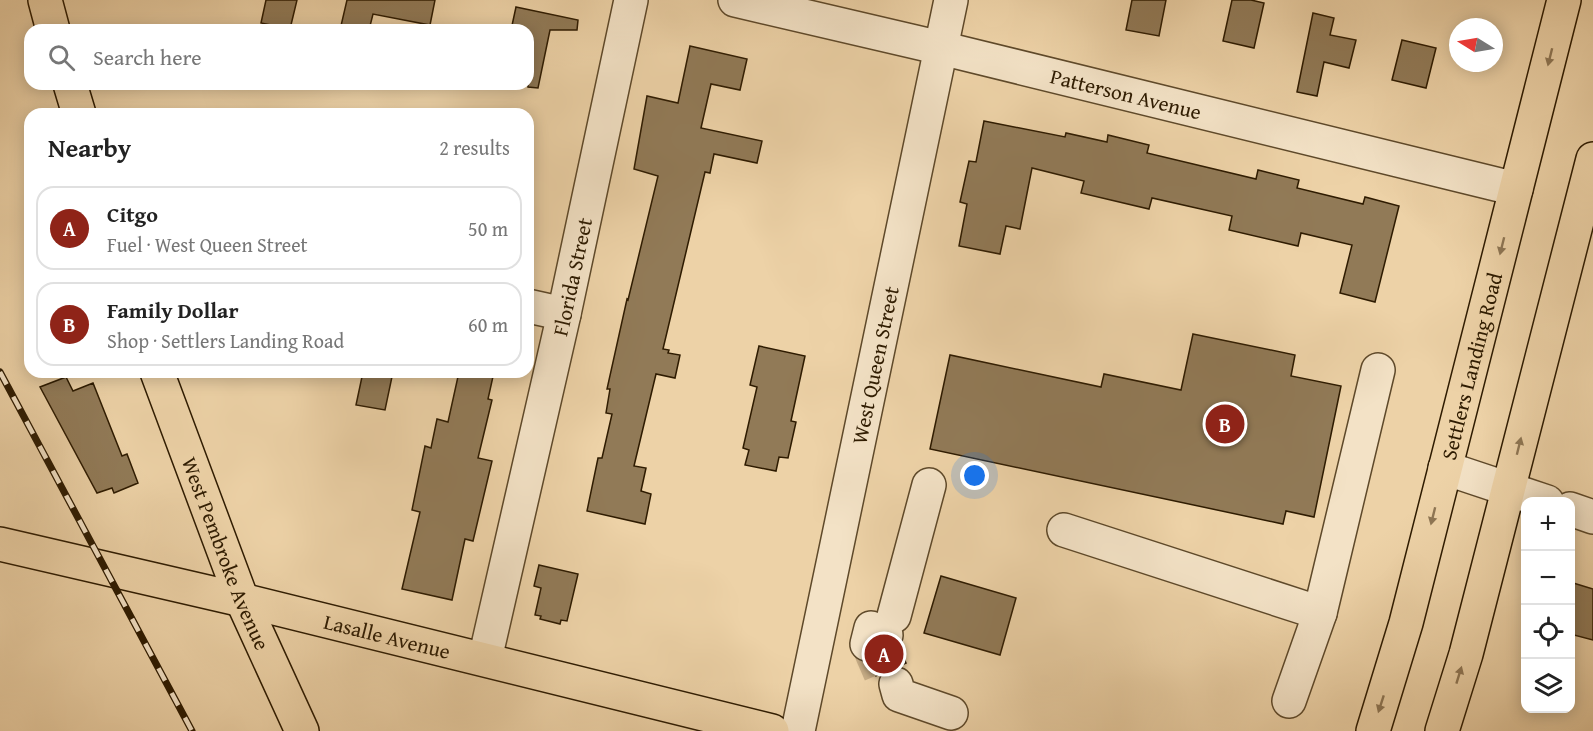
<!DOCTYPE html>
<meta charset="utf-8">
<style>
body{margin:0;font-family:"Gentium Book Plus",serif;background:#f2f2f2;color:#222}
.controls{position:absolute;right:18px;bottom:18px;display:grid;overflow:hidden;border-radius:12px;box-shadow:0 3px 15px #0003}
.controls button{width:54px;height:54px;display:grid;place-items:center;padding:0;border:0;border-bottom:2px solid #e0e0e0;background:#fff;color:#222;font:30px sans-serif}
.compass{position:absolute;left:1449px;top:18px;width:54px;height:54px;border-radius:50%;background:#fff;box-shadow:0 3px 15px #0003;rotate:281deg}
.you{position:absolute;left:975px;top:476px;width:21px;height:21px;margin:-15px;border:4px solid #fff;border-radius:50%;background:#1a73e8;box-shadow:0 0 0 9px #1a73e833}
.badge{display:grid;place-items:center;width:39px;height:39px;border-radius:50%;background:#8f2418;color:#fff;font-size:20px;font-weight:700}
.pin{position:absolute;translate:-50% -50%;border:3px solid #fff;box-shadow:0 2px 6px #0006}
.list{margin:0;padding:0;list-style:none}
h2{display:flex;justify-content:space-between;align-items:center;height:78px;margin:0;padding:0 24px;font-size:26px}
h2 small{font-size:20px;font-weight:400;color:#767676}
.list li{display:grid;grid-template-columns:39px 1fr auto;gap:18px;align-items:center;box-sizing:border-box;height:84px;margin:0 12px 12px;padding:0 12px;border:2px solid #e0e0e0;border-radius:18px}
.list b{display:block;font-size:22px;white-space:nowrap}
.list p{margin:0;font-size:20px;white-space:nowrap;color:#767676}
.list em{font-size:20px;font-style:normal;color:#767676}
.icon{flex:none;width:33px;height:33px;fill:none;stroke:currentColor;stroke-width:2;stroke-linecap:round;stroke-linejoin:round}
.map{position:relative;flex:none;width:1593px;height:731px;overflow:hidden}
.search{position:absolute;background:#fff;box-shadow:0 3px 15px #0003;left:24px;top:24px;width:510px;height:66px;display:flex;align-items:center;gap:15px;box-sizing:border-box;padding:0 21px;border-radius:18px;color:#767676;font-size:22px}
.panel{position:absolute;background:#fff;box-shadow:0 3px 15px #0003;left:24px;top:108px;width:510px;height:270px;border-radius:18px}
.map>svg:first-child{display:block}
.building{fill:#917a57;stroke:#2e1b01;stroke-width:1.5}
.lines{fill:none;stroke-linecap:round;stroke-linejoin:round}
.minor-tunnel{stroke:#c7ad86;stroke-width:33;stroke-dasharray:33 16;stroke-linecap:butt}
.minor-casing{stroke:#5e492a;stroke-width:36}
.major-casing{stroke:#2e1b01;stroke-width:36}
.minor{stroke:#f3e2c6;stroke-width:33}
.major{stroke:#edd2a7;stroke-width:33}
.rail-casing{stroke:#2e1b01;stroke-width:7}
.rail{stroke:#f3e2c6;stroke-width:4.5;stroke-dasharray:14;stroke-linecap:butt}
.oneway{fill:#8e7654}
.labels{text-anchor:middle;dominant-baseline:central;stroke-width:4.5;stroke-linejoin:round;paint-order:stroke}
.street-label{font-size:21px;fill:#2e1b01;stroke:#f3e2c6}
</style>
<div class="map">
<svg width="1593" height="731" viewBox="0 0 1593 731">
<rect width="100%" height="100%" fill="#edd2a7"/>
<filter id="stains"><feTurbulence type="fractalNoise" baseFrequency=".00333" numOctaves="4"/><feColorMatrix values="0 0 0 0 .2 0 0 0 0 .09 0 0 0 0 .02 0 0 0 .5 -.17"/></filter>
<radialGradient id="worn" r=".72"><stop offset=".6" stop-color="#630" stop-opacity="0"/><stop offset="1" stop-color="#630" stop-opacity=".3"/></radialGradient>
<path class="building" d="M 266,0 L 297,0 L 290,29 L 261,23 Z
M 347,0 L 435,0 L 430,25 L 373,14 L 369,30 L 340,30 Z
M 1132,0 L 1166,0 L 1159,36 L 1126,30 Z
M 1232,0 L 1251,0 L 1264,3 L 1254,48 L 1223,41 Z
M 516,7 L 578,20 L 577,30 L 550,30 L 538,88 L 528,87 L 528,30 L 511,30 Z
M 1313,13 L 1334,18 L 1330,35 L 1356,40 L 1349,68 L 1324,62 L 1317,96 L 1297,92 Z
M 1402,40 L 1436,48 L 1426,88 L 1392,80 Z
M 690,46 L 747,59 L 740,90 L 711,84 L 701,128 L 762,141 L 757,163 L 714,154 L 710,173 L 705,172 L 663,349 L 669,350 L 668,353 L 680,355 L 675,378 L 656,374 L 634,466 L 646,468 L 641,491 L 651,494 L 645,524 L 587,511 L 598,458 L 602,458 L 612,414 L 606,413 L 610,389 L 607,389 L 627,299 L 628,300 L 658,176 L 634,169 L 647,96 L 678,103 Z
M 984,121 L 1065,137 L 1066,133 L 1107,142 L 1108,135 L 1149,145 L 1147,153 L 1256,179 L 1258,170 L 1299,180 L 1297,188 L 1363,204 L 1365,197 L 1399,206 L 1375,302 L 1340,293 L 1352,245 L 1301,233 L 1298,246 L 1229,230 L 1232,216 L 1152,198 L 1149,209 L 1081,193 L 1084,181 L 1032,168 L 1020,229 L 1006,226 L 1000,254 L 959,246 L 967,204 L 960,202 L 969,161 L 976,162 Z
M 1193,334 L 1295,355 L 1291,376 L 1341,386 L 1314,517 L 1286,511 L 1283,524 L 930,449 L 950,355 L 1101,387 L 1104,374 L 1181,390 Z
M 759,346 L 805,356 L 791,421 L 796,422 L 788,458 L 779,457 L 776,471 L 745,465 L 749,450 L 743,448 L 757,387 L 750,385 Z
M 363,372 L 393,372 L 385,410 L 356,405 Z
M 459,372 L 494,372 L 488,399 L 492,400 L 478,458 L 492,461 L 473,541 L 465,539 L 452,600 L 402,589 L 420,512 L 412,510 L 425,446 L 431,448 L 437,419 L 448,422 Z
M 66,377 L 73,391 L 93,383 L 122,456 L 127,454 L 138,483 L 114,493 L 112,488 L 97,493 L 40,387 Z
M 539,565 L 578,574 L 567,621 L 561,620 L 560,624 L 540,619 L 541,616 L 535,615 L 541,588 L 534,586 Z
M 941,576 L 1016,598 L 1000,655 L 924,633 Z
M 1570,582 L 1593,589 L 1593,640 L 1570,634 Z
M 899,647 L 906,663 L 899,666 L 891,666 L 876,676 L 870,662 L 880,657 L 883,653 L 888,654 Z"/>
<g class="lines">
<path class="minor-tunnel" d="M 867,644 L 880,674"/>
<defs>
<g id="minor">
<path id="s1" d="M 735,0 L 941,48 L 1516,189"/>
<path d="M 528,306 L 564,314"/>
<path d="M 1445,468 L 1547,502"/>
<path d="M 1570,509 L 1593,517"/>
<path d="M 1064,530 L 1320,613"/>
<path d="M 894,616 L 929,485"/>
<path d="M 867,644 L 871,628 L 886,635"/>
<path id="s2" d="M 485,659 L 564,314 L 631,0"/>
<path d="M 896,684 L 899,695 L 951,713"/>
<path d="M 1289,701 L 1320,613 L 1378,370"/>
<path id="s3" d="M 798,731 L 951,0"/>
</g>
<g id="major">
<path d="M 45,0 L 53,30"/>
<path d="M 70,84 L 79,114"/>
<path id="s4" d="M 157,372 L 242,600 L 302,731"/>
<path id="s5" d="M 0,544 L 242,600 L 772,731"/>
<path id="s6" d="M 1373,731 L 1406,623 L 1564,0"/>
<path d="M 1442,731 L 1466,654 L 1593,159"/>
</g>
</defs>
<use href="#minor" class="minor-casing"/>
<use href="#major" class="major-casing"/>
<use href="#minor" class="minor"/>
<use href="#major" class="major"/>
<defs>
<path id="rail" d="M 0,372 L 192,731"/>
</defs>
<use href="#rail" class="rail-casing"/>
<use href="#rail" class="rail"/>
</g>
<defs><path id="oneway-solid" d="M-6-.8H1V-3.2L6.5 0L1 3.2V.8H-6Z" transform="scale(1.5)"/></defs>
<g class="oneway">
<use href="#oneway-solid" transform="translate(1550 57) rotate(104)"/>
<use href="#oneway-solid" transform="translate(1502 246) rotate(104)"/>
<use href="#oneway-solid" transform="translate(1519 446) rotate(-76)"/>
<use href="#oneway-solid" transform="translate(1433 516) rotate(104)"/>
<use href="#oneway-solid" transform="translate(1459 675) rotate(-73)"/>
<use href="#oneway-solid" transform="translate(1381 704) rotate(108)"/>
</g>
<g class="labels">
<g class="street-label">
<text stroke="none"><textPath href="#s1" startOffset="402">Patterson Avenue</textPath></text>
<text stroke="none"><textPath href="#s2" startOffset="392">Florida Street</textPath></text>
<text stroke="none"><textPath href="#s3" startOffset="374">West Queen Street</textPath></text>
<text stroke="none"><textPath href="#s6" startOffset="378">Settlers Landing Road</textPath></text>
<text stroke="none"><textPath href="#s4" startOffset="194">West Pembroke Avenue</textPath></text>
<text stroke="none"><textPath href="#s5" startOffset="398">Lasalle Avenue</textPath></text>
</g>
</g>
<rect width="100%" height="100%" filter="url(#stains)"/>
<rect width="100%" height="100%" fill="url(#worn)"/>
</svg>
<div class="controls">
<button>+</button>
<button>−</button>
<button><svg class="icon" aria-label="locate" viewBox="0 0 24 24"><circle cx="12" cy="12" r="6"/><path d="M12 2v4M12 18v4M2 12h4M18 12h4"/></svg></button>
<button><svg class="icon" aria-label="layers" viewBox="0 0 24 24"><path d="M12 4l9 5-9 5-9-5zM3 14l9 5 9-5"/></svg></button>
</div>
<svg class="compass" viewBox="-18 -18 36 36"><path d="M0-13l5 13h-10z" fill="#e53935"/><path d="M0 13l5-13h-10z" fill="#767676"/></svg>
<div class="you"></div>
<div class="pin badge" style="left:884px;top:654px">A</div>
<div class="pin badge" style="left:1225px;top:424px">B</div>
<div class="search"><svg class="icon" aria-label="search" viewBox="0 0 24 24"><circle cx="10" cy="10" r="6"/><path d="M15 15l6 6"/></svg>Search here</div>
<section class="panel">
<h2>Nearby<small>2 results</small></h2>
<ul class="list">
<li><span class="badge">A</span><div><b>Citgo</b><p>Fuel · West Queen Street</p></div><em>50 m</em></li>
<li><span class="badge">B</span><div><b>Family Dollar</b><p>Shop · Settlers Landing Road</p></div><em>60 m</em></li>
</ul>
</section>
</div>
